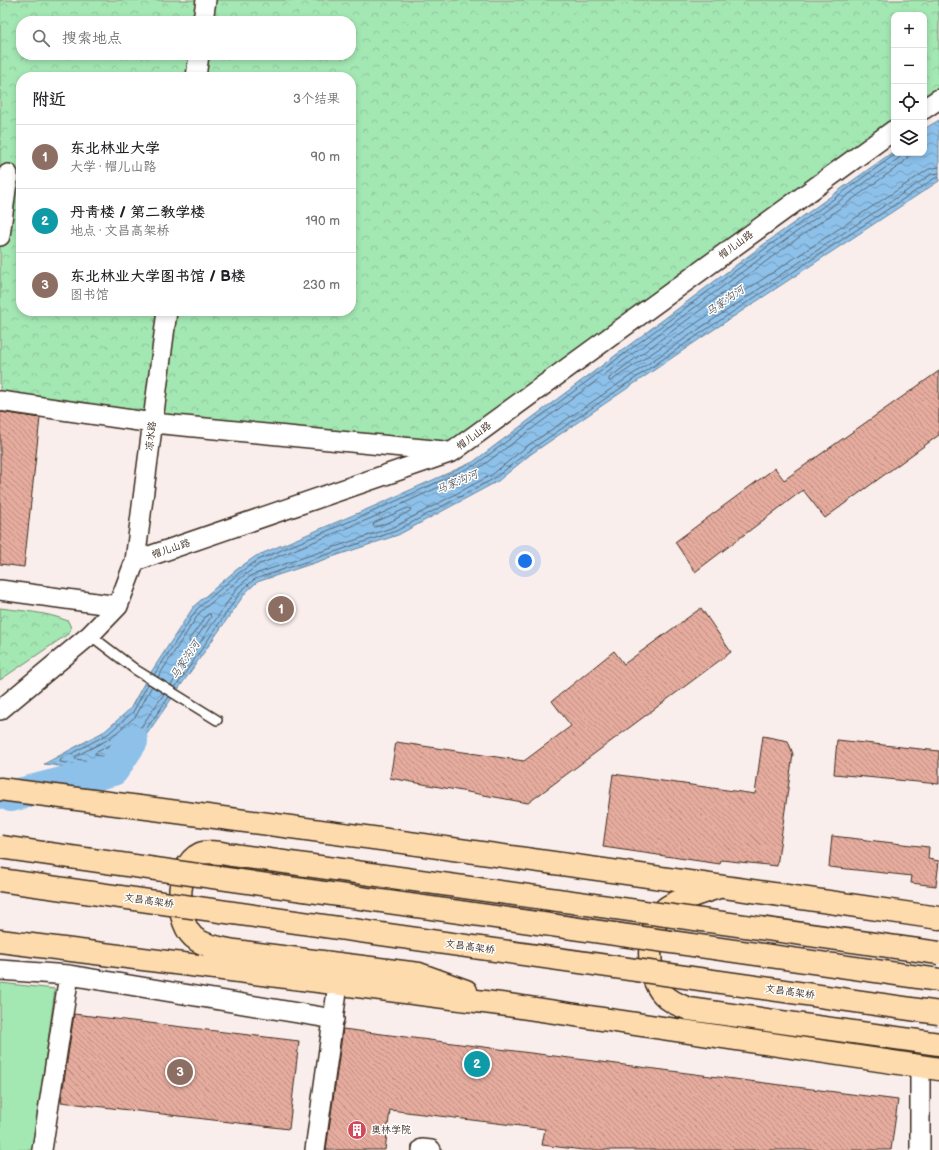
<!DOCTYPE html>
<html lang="zh">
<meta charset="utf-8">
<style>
body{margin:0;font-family:"Balsamiq Sans","LXGW WenKai TC",sans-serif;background:#f2f2f2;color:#202124}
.controls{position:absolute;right:12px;top:12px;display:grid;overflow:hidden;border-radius:8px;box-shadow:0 2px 6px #0003}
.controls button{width:36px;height:36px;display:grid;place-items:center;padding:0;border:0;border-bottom:1px solid #e0e0e0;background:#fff;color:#202124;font:20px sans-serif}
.you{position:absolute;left:525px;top:561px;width:14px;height:14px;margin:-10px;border:3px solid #fff;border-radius:50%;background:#1a73e8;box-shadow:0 0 0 6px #1a73e833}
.badge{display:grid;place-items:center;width:26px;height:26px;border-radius:50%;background:#d93025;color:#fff;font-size:13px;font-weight:700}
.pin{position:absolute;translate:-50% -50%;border:2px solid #fff;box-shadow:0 1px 4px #0006}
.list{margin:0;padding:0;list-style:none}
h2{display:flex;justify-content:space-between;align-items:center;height:52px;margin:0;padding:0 16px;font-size:17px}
h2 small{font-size:13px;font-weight:400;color:#757577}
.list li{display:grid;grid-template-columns:26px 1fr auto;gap:12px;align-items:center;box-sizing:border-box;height:64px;padding:0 16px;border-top:1px solid #e0e0e0}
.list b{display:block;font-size:15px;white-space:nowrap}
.list p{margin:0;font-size:13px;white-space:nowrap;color:#757577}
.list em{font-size:13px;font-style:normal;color:#757577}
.icon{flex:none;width:22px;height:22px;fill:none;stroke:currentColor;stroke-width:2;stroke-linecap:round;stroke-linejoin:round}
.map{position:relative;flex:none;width:939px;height:1150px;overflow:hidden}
.search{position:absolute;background:#fff;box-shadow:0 2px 6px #0003;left:16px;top:16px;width:340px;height:44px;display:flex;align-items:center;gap:10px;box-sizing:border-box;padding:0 14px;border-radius:16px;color:#757577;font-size:15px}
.panel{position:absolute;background:#fff;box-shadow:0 2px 6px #0003;left:16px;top:72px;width:340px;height:244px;border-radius:16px}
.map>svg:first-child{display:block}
.green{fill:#a3e7b3;stroke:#6f8868}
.forest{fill:url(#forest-crowns);stroke:#6f8868}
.water{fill:url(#water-waves);stroke:#6c8598}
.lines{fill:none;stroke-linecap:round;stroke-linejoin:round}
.shore{stroke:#5c6670;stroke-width:1}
.river{stroke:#8dc1ea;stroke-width:32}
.building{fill:url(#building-back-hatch);stroke:#3b2a1e}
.lane-casing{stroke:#3b2a1e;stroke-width:12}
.street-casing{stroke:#3b2a1e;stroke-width:22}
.primary-casing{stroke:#3b2a1e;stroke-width:25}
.lane{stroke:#fff;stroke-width:9}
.street{stroke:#fff;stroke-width:19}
.primary{stroke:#fedbac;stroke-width:22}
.primary-bridge-casing{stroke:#3b2a1e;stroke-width:25;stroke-linecap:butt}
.highway-bridge-casing{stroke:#3b2a1e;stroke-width:25;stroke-linecap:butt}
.primary-bridge{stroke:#fedbac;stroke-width:22}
.highway-bridge{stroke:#fedbac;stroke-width:22}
.labels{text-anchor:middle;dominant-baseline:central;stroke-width:3;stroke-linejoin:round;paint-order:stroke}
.street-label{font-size:10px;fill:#3b2a1e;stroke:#fff}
.poi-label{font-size:10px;fill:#3b2a1e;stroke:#fff;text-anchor:start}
.water-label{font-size:11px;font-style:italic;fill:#54575b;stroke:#fff}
</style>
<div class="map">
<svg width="939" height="1150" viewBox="0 0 939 1150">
<defs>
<pattern id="forest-crowns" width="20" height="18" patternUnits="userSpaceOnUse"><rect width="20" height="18" fill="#a3e7b3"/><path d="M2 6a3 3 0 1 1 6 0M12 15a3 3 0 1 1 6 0" fill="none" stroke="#8dc69a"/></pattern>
<pattern id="water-waves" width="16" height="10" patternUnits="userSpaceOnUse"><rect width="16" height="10" fill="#8dc1ea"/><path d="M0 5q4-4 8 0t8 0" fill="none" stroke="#749dbd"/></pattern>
<pattern id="building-back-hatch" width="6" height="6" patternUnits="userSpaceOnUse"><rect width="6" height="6" fill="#e5ac9e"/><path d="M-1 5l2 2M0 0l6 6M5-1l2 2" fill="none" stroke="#bb8c80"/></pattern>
</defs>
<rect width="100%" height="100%" fill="#faeeec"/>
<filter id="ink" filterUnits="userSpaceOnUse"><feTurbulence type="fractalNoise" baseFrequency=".025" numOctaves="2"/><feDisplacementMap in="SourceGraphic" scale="8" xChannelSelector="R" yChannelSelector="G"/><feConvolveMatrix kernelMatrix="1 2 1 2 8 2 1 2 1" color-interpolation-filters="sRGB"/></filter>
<g filter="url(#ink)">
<path class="green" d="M 0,983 L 55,989 L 33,1150 L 0,1150 Z"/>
<path class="forest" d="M 0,0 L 199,0 L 196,21 L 21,21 L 21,55 L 192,55 L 189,77 L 21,77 L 21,311 L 160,311 L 148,413 L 0,394 Z
M 212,0 L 939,0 L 939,87 L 924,98 L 924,15 L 894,15 L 894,120 L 450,445 L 161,417 L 174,311 L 351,311 L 351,77 L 203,77 L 205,55 L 351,55 L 351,21 L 210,21 Z
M 0,608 C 23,611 46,612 68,621 L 71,628 L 68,634 L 0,680 Z"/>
<path class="water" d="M 939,120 L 939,181 L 707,334 L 531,454 L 498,481 L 398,535 L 257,582 L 246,592 L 119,774 L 44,764 L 105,731 L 130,709 L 146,680 L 194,606 L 236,570 L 256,556 L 370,508 L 473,462 L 767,242 L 894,151 L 894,153 L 924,153 L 924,129 Z"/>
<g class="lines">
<path class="shore" d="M 909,153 L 907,158 L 903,163 L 776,254 L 609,378 L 609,381 L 611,381 L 698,322 L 929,169 L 939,167
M 408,508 L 411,509 L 410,511 L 392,521 L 375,527 L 373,526 L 374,523 Z
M 208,614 L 210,614 L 211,617 L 193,643 L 190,643 L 189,640 Z
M 154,675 L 197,609 L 239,573 L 258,560 L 372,512 L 475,465 L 770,245 L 897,153
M 158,677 L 200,612 L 242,577 L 260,564 L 374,517 L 478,469 L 773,249 L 899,158 L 903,153
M 148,684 L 133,712 L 108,734 L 61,759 L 60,762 L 117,770 L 169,697
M 171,685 L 238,587 L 252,575 L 394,527 L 493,474 L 526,447 L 702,327 L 932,174 L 939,173
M 152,686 L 136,716 L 109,739 L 76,756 L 75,759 L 115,764 L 164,694
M 175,688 L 242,590 L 255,579 L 396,531 L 495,478 L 529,451 L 704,331 L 935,178 L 939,178
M 125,733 L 127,734 L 128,736 L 112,758 L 95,755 L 95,753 L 112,744 Z"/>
<path class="river" d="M 11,796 L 113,770 L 132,741"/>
</g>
<path class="building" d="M 939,371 L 939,435 L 825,518 L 803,490 L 695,572 L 675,542 L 775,468 L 784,480 Z
M 0,412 L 40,418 L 24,567 L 0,564 Z
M 701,608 L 731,652 L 528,803 L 390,778 L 396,742 L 524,761 L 571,726 L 552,701 L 614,651 L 624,664 Z
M 763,736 L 788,741 L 793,754 L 777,866 L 721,860 L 720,864 L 603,847 L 613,774 L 755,794 Z
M 837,740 L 939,751 L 939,784 L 834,774 Z
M 832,836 L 929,847 L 928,859 L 939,861 L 936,886 L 911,883 L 912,876 L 829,867 Z
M 74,1014 L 299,1041 L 289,1129 L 61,1102 Z
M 343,1029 L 898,1100 L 891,1150 L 583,1150 L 542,1145 L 545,1129 L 390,1110 L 385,1150 L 326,1150 Z"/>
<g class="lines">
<defs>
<path id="lane" d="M 90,635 L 136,670 L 217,720"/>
<path id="street" d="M 203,21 L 206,0
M 196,77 L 199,55
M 924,109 L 939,99
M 0,236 L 8,174
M 0,401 L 153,423 L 444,451
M 135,561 L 167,311
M 0,590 L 118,606
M 0,710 L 90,635 L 118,606 L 135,561 L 452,452 L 894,130
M 0,970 L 69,975 L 334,1019
M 42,1150 L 69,975
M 315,1150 L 338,984
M 422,1150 L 422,1149 L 431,1150
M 920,1150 L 920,1066"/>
<path id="primary" d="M 0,789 C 313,829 626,872 939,918
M 233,855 C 224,854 209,850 200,854 C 174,866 174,926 197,940 C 208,947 223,949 235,951 L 419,974 L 466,991
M 719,887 C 706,891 674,901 665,909 C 646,927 645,975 663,994 C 670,1002 679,1005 689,1009 L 939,1044
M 0,941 L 508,1005 L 939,1069"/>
</defs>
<use href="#lane" class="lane-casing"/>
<use href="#street" class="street-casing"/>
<use href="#primary" class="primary-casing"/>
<use href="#lane" class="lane"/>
<use href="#street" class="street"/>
<use href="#primary" class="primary"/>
<defs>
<path id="primary-bridge" d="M 233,855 L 939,953"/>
<path id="highway-bridge" d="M 0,847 L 939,980
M 0,880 L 939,1013"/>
</defs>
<use href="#primary-bridge" class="primary-bridge-casing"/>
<use href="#highway-bridge" class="highway-bridge-casing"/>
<use href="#primary-bridge" class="primary-bridge"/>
<use href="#highway-bridge" class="highway-bridge"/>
</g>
</g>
<defs>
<symbol id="building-disc" viewBox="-11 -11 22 22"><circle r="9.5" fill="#d1495b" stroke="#fff"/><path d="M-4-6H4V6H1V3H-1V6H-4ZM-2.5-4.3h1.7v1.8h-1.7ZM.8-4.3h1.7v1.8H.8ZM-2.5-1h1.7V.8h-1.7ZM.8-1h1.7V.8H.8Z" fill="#fff"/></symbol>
</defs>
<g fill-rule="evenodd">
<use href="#building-disc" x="346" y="1119" width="22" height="22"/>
</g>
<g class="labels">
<g class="street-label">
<text transform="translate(736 245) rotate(-36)">帽儿山路</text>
<text transform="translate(151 436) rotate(-83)">凉水路</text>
<text transform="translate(474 436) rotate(-36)">帽儿山路</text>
<text transform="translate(171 549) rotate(-19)">帽儿山路</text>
<text transform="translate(149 901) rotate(8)">文昌高架桥</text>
<text transform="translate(470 947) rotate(8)">文昌高架桥</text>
<text transform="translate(790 992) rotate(8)">文昌高架桥</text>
</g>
<g class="poi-label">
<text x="371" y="1130">奥林学院</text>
</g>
<g class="water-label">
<text transform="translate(725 301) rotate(-35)">马家沟河</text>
<text transform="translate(457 482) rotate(-23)">马家沟河</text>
<text transform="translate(185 660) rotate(-57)">马家沟河</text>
</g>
</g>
</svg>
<div class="controls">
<button>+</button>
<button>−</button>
<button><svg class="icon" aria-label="locate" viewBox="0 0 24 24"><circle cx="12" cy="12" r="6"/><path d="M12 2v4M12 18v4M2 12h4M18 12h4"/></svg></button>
<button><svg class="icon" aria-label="layers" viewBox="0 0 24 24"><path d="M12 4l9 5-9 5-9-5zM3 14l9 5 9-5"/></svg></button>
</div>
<div class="you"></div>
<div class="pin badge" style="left:281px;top:609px;background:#8d6e63">1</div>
<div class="pin badge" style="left:477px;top:1064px;background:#0f9aa8">2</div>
<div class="pin badge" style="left:180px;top:1072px;background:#8d6e63">3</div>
<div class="search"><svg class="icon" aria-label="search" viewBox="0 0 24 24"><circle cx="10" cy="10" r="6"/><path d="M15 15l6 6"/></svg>搜索地点</div>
<section class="panel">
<h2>附近<small>3个结果</small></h2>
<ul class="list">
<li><span class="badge" style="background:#8d6e63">1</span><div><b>东北林业大学</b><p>大学 · 帽儿山路</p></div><em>90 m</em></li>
<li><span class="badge" style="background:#0f9aa8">2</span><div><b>丹青楼 / 第二教学楼</b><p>地点 · 文昌高架桥</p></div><em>190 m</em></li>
<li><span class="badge" style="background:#8d6e63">3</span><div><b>东北林业大学图书馆 / B楼</b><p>图书馆</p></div><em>230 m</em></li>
</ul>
</section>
</div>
